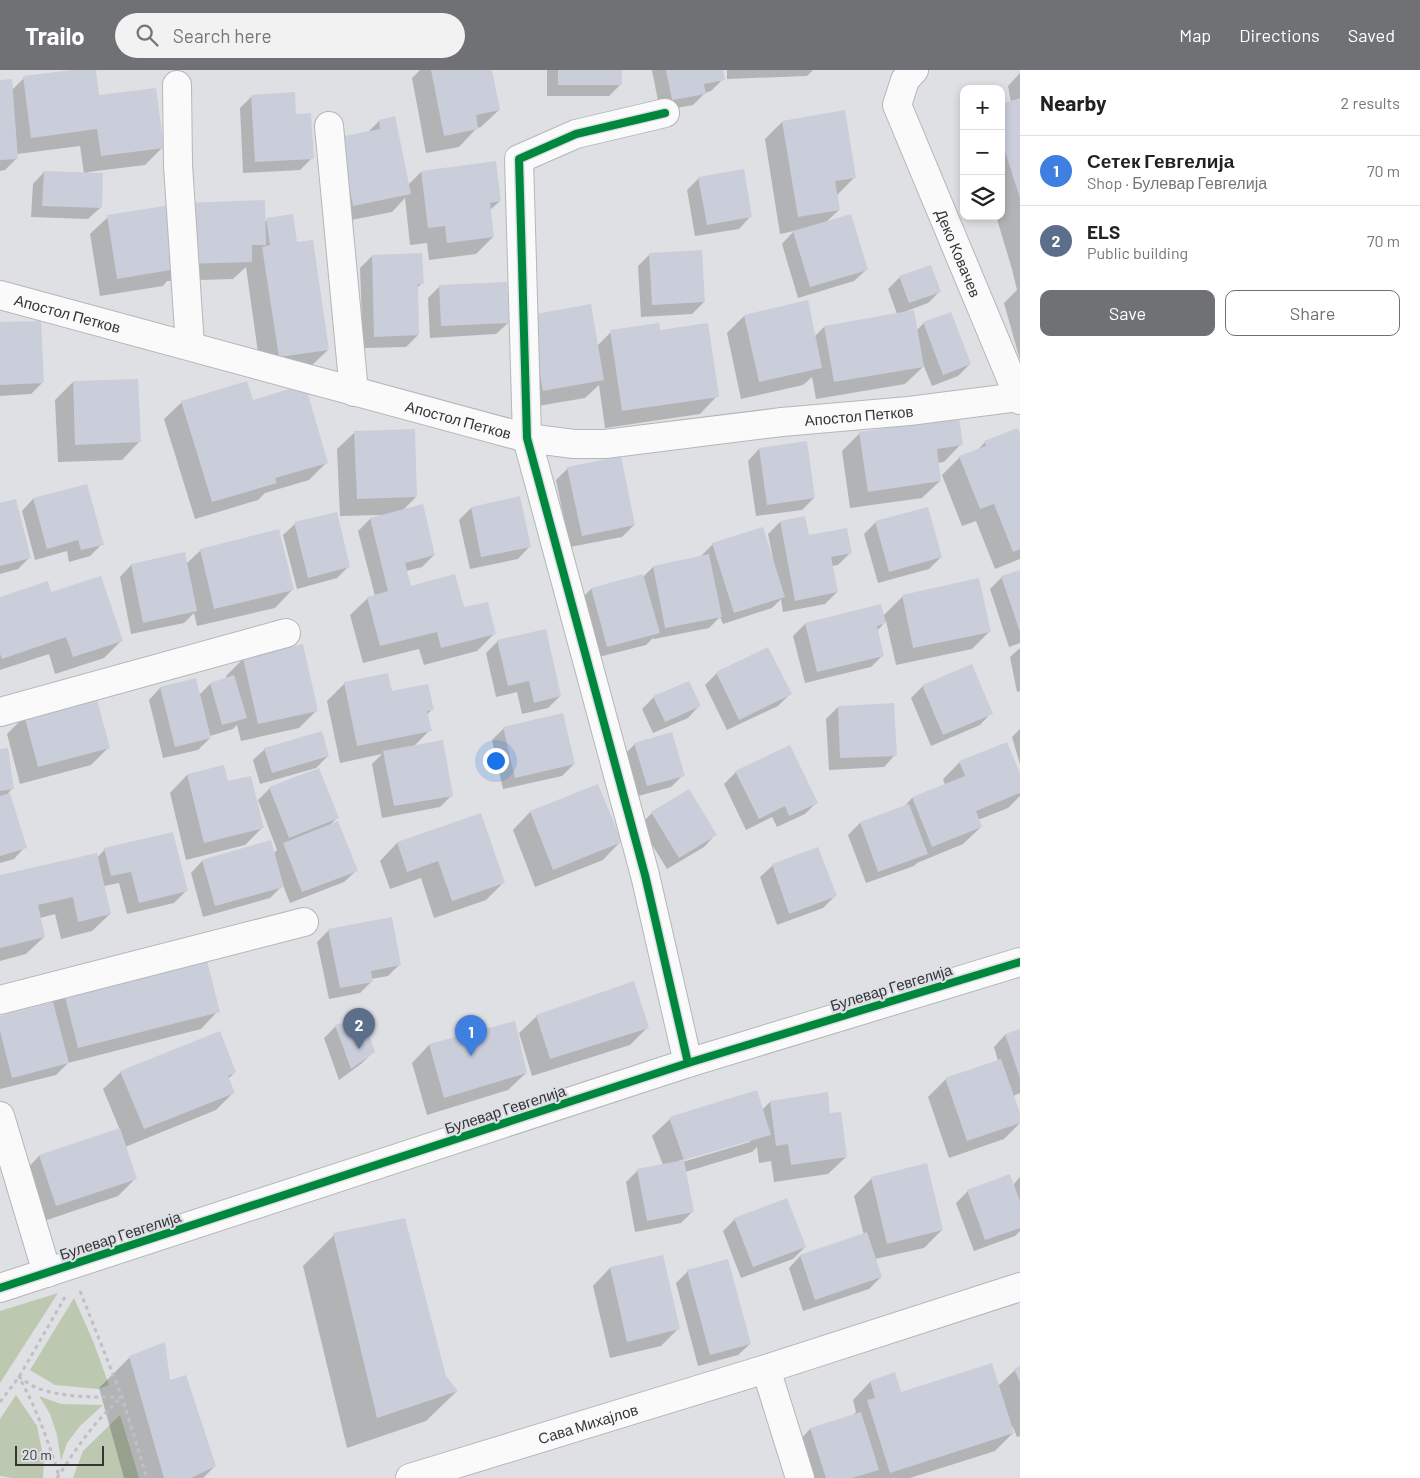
<!DOCTYPE html>
<meta charset="utf-8">
<style>
body{margin:0;font-family:Barlow,sans-serif;background:#f2f2f2;color:#222}
.controls{position:absolute;right:15px;top:15px;display:grid;overflow:hidden;border-radius:10px;box-shadow:0 2px 8px #0003}
.controls button{width:45px;height:45px;display:grid;place-items:center;padding:0;border:0;border-bottom:1px solid #e0e0e0;background:#fff;color:#222;font:25px sans-serif}
.scale{position:absolute;left:15px;bottom:12px;width:89px;box-sizing:border-box;padding-left:5px;border:2px solid #353538;border-top:0;font-size:14px;line-height:18px;white-space:nowrap;color:#353538;-webkit-text-stroke:4px #dddfe5;paint-order:stroke}
.you{position:absolute;left:495px;top:690px;width:18px;height:18px;margin:-12px;border:4px solid #fff;border-radius:50%;background:#1a73e8;box-shadow:0 0 0 8px #1a73e833}
.badge{display:grid;place-items:center;width:32px;height:32px;border-radius:50%;background:#707174;color:#fff;font-size:16px;font-weight:700}
.pin{position:absolute;translate:-50% -41px;filter:drop-shadow(0 1px 2px #0008)}
.pin::after{content:'';position:absolute;top:26px;width:18px;height:15px;background:inherit;clip-path:polygon(0 0,100% 0,50% 100%)}
.list{margin:0;padding:0;list-style:none}
h2{display:flex;justify-content:space-between;align-items:center;height:65px;margin:0;padding:0 20px;font-size:21px}
h2 small{font-size:16px;font-weight:400;color:#767676}
.list li{display:grid;grid-template-columns:32px 1fr auto;gap:15px;align-items:center;box-sizing:border-box;height:70px;padding:0 20px;border-top:1px solid #e0e0e0}
.list b{display:block;font-size:19px;white-space:nowrap}
.list p{margin:0;font-size:16px;white-space:nowrap;color:#767676}
.list em{font-size:16px;font-style:normal;color:#767676}
.actions{display:flex;gap:10px;padding:15px 20px}
.actions a{flex:1;padding:11px 0;border:1px solid #707174;border-radius:10px;text-align:center;font-size:18px;color:#707174}
.actions .main{background:#707174;color:#fff}
.icon{flex:none;width:28px;height:28px;fill:none;stroke:currentColor;stroke-width:2;stroke-linecap:round;stroke-linejoin:round}
.map{position:relative;flex:none;width:1020px;height:1408px;overflow:hidden}
header{display:flex;align-items:center;gap:30px;box-sizing:border-box;height:70px;padding:0 25px;background:#707174;color:#fff}
header strong{font-size:24px}
nav{display:flex;gap:28px;margin-inline-start:auto;font-size:18px}
.search{width:350px;height:45px;background:#f2f2f2;display:flex;align-items:center;gap:12px;box-sizing:border-box;padding:0 18px;border-radius:28px;color:#767676;font-size:19px}
main{display:flex}
aside{flex:1;background:#fff}
.map>svg:first-child{display:block}
.green{fill:#bdc8b1}
.shadow{fill:#0003;fill-rule:evenodd}
.building{fill:#caceda}
.lines{fill:none;stroke-linecap:round;stroke-linejoin:round}
.minor-casing{stroke:#b5b6b8;stroke-width:30}
.path{stroke:#bfc0c0;stroke-width:3;stroke-dasharray:4 4;stroke-linecap:butt}
.minor{stroke:#fafafb;stroke-width:28}
.cycleway-casing{stroke:#dddfe5;stroke-width:11}
.cycleway{stroke:#00873e;stroke-width:8}
.labels{text-anchor:middle;dominant-baseline:central;stroke-width:4.5;stroke-linejoin:round;paint-order:stroke}
.street-label{font-size:15px;fill:#353538;stroke:#dddfe5}
</style>
<header>
<strong>Trailo</strong>
<div class="search"><svg class="icon" aria-label="search" viewBox="0 0 24 24"><circle cx="10" cy="10" r="6"/><path d="M15 15l6 6"/></svg>Search here</div>
<nav><a>Map</a><a>Directions</a><a>Saved</a></nav>
</header>
<main>
<div class="map">
<svg width="1020" height="1408" viewBox="0 0 1020 1408">
<rect width="100%" height="100%" fill="#dfe0e3"/>
<path class="green" d="M 58,1223 L 0,1313 L 0,1241 Z
M 74,1228 L 93,1271 L 109,1315 L 98,1319 L 55,1315 L 30,1300 Z
M 16,1325 L 37,1356 L 44,1390 L 43,1408 L 12,1408 L 0,1406 L 0,1349 Z
M 39,1326 L 61,1334 L 103,1335 L 80,1356 L 67,1373 L 61,1391 L 57,1365 L 50,1344 Z
M 120,1345 L 139,1408 L 73,1408 L 83,1381 Z"/>
<path class="shadow" d="M 82,0 L 95,0 L 98,26 L 163,77 L 145,95 L 88,102 L 100,138 L 88,149 L 31,147 L 33,114 L 44,102 L 84,104 L 80,76 L 17,84 L 17,88 L 5,100 L 0,101 L 0,12 L 12,20 L 24,8 Z
M 420,0 L 491,0 L 499,40 L 481,57 L 477,58 L 459,77 L 426,83 L 412,8 Z
M 547,0 L 621,0 L 621,14 L 609,26 L 547,26 Z
M 652,0 L 722,0 L 723,9 L 711,21 L 705,23 L 693,35 L 660,41 Z
M 727,0 L 813,0 L 807,6 L 727,9 Z
M 1020,3 L 1020,290 L 1004,233 L 1017,220 L 1012,199 L 996,146 L 1001,146 L 1001,35 L 1011,32 L 1008,16 Z
M 252,26 L 295,46 L 312,88 L 300,100 L 243,103 L 240,38 Z
M 379,51 L 407,116 L 421,102 L 500,131 L 490,140 L 493,167 L 476,184 L 429,190 L 427,173 L 410,175 L 405,128 L 392,142 L 336,153 L 322,86 L 367,63 Z
M 782,52 L 855,107 L 837,125 L 839,140 L 825,153 L 866,200 L 854,211 L 798,228 L 782,174 L 794,161 L 780,164 L 765,69 Z
M 699,108 L 750,147 L 739,159 L 695,166 L 687,120 Z
M 108,147 L 264,152 L 267,150 L 296,174 L 328,280 L 310,297 L 261,304 L 246,197 L 233,209 L 167,211 L 163,216 L 100,226 L 90,164 Z
M 650,184 L 704,232 L 692,244 L 641,247 L 638,196 Z
M 372,186 L 422,213 L 416,219 L 418,265 L 406,277 L 363,278 L 360,198 Z
M 900,207 L 940,221 L 928,233 L 904,242 L 916,261 L 924,253 L 970,294 L 958,306 L 932,316 L 924,296 L 905,314 L 816,329 L 812,307 L 803,315 L 741,329 L 727,263 L 744,246 L 814,267 L 824,257 L 897,244 L 888,219 Z
M 440,216 L 508,253 L 496,264 L 430,268 L 428,228 Z
M 0,253 L 43,312 L 31,324 L 0,326 Z
M 611,262 L 659,262 L 717,326 L 700,344 L 605,358 L 599,315 L 585,328 L 526,338 L 513,264 L 597,276 Z
M 73,312 L 139,372 L 122,390 L 58,392 L 55,330 Z
M 252,331 L 327,392 L 309,410 L 265,423 L 258,430 L 195,449 L 164,349 L 182,332 Z
M 355,362 L 416,427 L 402,441 L 434,485 L 422,497 L 406,501 L 405,518 L 463,539 L 495,563 L 477,581 L 424,595 L 419,579 L 363,593 L 350,545 L 368,528 L 375,526 L 358,461 L 370,449 L 381,446 L 380,445 L 340,446 L 337,379 Z
M 860,363 L 961,374 L 944,392 L 937,393 L 940,411 L 922,428 L 850,438 L 842,381 Z
M 1020,367 L 1020,489 L 995,499 L 976,451 L 962,456 L 942,405 L 960,387 L 977,381 L 985,372 Z
M 759,379 L 814,428 L 802,440 L 756,446 L 748,391 Z
M 568,398 L 634,455 L 622,467 L 570,477 L 556,410 Z
M 33,429 L 102,474 L 90,486 L 69,492 L 67,481 L 35,490 L 22,441 Z
M 0,434 L 30,487 L 18,499 L 0,504 Z
M 471,438 L 529,477 L 518,489 L 470,499 L 459,450 Z
M 780,452 L 808,467 L 850,483 L 838,495 L 832,496 L 837,522 L 825,534 L 783,542 L 781,529 L 772,538 L 723,554 L 720,547 L 709,558 L 654,569 L 653,568 L 646,575 L 595,588 L 579,531 L 591,519 L 643,506 L 643,507 L 653,497 L 701,487 L 701,486 L 713,474 L 773,488 L 768,464 Z
M 876,452 L 941,487 L 929,499 L 878,513 L 864,464 Z
M 295,454 L 349,496 L 337,508 L 297,519 L 283,465 Z
M 201,480 L 292,520 L 275,538 L 197,556 L 194,543 L 184,553 L 131,564 L 120,507 L 131,495 L 186,494 Z
M 1020,501 L 1020,573 L 1009,577 L 990,519 L 1002,507 Z
M 50,523 L 121,571 L 104,588 L 55,604 L 49,584 L 0,600 L 0,528 Z
M 903,526 L 989,562 L 972,579 L 896,595 L 886,551 L 877,561 L 883,585 L 871,597 L 805,613 L 793,566 L 805,554 L 883,546 Z
M 498,571 L 560,626 L 548,638 L 522,644 L 517,622 L 496,627 L 486,583 Z
M 1020,578 L 1020,621 L 1017,622 L 1010,587 Z
M 243,589 L 317,640 L 299,658 L 241,671 L 237,655 L 233,659 L 210,666 L 210,668 L 198,680 L 163,688 L 149,630 L 160,618 L 199,625 L 210,614 L 226,609 L 226,606 Z
M 717,603 L 790,624 L 778,636 L 727,660 L 705,615 Z
M 345,613 L 432,639 L 427,645 L 430,660 L 414,676 L 452,725 L 440,737 L 382,748 L 372,694 L 382,684 L 340,693 L 327,631 Z
M 923,616 L 991,643 L 980,655 L 931,676 L 911,628 Z
M 654,627 L 699,636 L 688,648 L 653,663 L 642,639 Z
M 838,637 L 895,685 L 884,697 L 829,700 L 826,649 Z
M 25,646 L 108,678 L 91,695 L 20,714 L 7,664 Z
M 504,658 L 574,694 L 562,706 L 503,719 L 492,670 Z
M 1020,659 L 1020,694 L 1012,667 Z
M 635,674 L 683,705 L 671,717 L 635,727 L 623,686 Z
M 265,679 L 328,686 L 316,698 L 260,714 L 253,690 Z
M 0,680 L 13,718 L 8,723 L 25,777 L 14,789 L 0,793 Z
M 960,692 L 1020,706 L 1020,726 L 1008,738 L 978,750 L 981,757 L 963,774 L 917,793 L 914,796 L 866,813 L 848,765 L 860,753 L 903,738 L 912,728 L 945,715 L 943,709 Z
M 223,696 L 227,713 L 262,758 L 245,775 L 186,790 L 170,723 L 187,705 Z
M 736,702 L 817,732 L 805,744 L 777,757 L 772,747 L 746,760 L 724,714 Z
M 598,715 L 620,772 L 603,790 L 535,817 L 513,760 L 530,742 Z
M 270,718 L 337,748 L 329,756 L 356,801 L 344,812 L 290,833 L 283,815 L 270,828 L 203,847 L 191,803 L 202,791 L 273,784 L 277,780 L 258,730 Z
M 652,743 L 715,765 L 704,777 L 667,799 L 640,755 Z
M 397,773 L 504,812 L 486,830 L 434,848 L 421,808 L 390,819 L 380,791 Z
M 105,779 L 186,821 L 174,833 L 127,844 L 119,813 L 104,816 L 110,844 L 92,861 L 61,869 L 55,844 L 40,848 L 44,867 L 26,884 L 0,891 L 0,807 L 97,788 Z
M 817,779 L 835,826 L 823,838 L 777,855 L 760,807 L 772,796 Z
M 329,860 L 400,894 L 388,906 L 371,909 L 372,911 L 360,923 L 329,929 L 317,872 Z
M 64,920 L 218,941 L 201,959 L 68,993 L 56,1005 L 0,1019 L 0,947 L 50,934 Z
M 537,946 L 648,957 L 630,975 L 532,1006 L 519,963 Z
M 514,952 L 526,1003 L 508,1020 L 427,1045 L 412,993 L 429,975 Z
M 336,956 L 373,982 L 361,994 L 339,1010 L 324,968 Z
M 1020,960 L 1020,1023 L 1013,1026 L 1020,1047 L 1020,1053 L 1004,1069 L 949,1088 L 928,1027 L 946,1009 L 998,991 L 994,977 L 1005,965 Z
M 121,1002 L 235,1002 L 228,1009 L 233,1023 L 216,1040 L 125,1077 L 135,1109 L 118,1126 L 38,1153 L 22,1104 L 39,1086 L 120,1060 L 103,1019 Z
M 770,1032 L 829,1044 L 846,1087 L 828,1104 L 774,1112 L 771,1091 L 759,1093 L 757,1077 L 752,1082 L 685,1102 L 693,1141 L 681,1153 L 635,1162 L 626,1112 L 638,1100 L 663,1095 L 652,1066 L 670,1049 L 762,1040 ZM 750,1069 L 750,1072 L 679,1093 L 678,1091 Z
M 1020,1107 L 1020,1161 L 1015,1166 L 974,1181 L 956,1133 L 968,1121 L 1013,1115 Z
M 872,1108 L 942,1160 L 924,1178 L 875,1189 L 881,1207 L 869,1219 L 803,1241 L 789,1198 L 800,1186 L 864,1165 L 854,1126 Z
M 735,1149 L 805,1177 L 793,1189 L 741,1208 L 723,1161 Z
M 334,1165 L 457,1321 L 426,1351 L 347,1378 L 303,1196 Z
M 662,1187 L 678,1259 L 661,1276 L 610,1288 L 593,1216 L 610,1198 Z
M 688,1201 L 750,1274 L 738,1285 L 698,1296 L 676,1213 Z
M 130,1287 L 169,1312 L 215,1396 L 203,1408 L 124,1408 L 99,1318 Z
M 1020,1298 L 1020,1366 L 1017,1367 L 1013,1357 L 1011,1357 L 1013,1363 L 995,1381 L 910,1408 L 810,1408 L 799,1371 L 810,1359 L 852,1346 L 856,1342 L 853,1330 L 870,1312 L 894,1304 L 900,1324 L 998,1316 L 1015,1300 Z"/>
<path class="building" d="M 73,0 L 96,0 L 99,25 L 156,18 L 164,78 L 101,86 L 97,59 L 31,68 L 23,6 Z
M 431,0 L 492,0 L 500,40 L 476,45 L 478,59 L 444,66 Z
M 558,0 L 622,0 L 622,15 L 558,15 Z
M 666,0 L 723,0 L 725,10 L 704,14 L 706,24 L 672,30 Z
M 12,9 L 18,89 L 0,90 L 0,10 Z
M 295,22 L 296,44 L 311,43 L 314,89 L 255,92 L 251,25 Z
M 1020,28 L 1020,128 L 1001,69 L 1001,34 Z
M 845,40 L 856,108 L 835,111 L 840,140 L 798,147 L 782,51 Z
M 395,46 L 411,124 L 353,136 L 339,67 L 380,59 L 379,50 Z
M 496,91 L 501,131 L 490,133 L 494,167 L 447,173 L 445,156 L 428,158 L 421,101 Z
M 744,99 L 752,147 L 707,155 L 698,107 Z
M 44,101 L 103,103 L 102,138 L 42,136 Z
M 265,130 L 266,175 L 252,175 L 252,192 L 186,194 L 184,133 Z
M 171,135 L 182,198 L 117,209 L 107,145 Z
M 293,144 L 297,172 L 313,170 L 329,280 L 279,287 L 262,177 L 270,175 L 266,148 Z
M 851,144 L 868,200 L 810,217 L 793,161 Z
M 702,180 L 705,232 L 652,235 L 649,183 Z
M 422,183 L 424,214 L 418,214 L 419,265 L 374,267 L 372,185 Z
M 931,195 L 941,222 L 909,233 L 899,206 Z
M 507,212 L 509,253 L 441,256 L 439,215 Z
M 808,230 L 822,298 L 759,312 L 744,245 Z
M 591,234 L 604,310 L 543,321 L 530,245 Z
M 914,240 L 924,297 L 834,312 L 824,256 Z
M 951,242 L 971,294 L 943,305 L 923,252 Z
M 41,251 L 44,313 L 0,315 L 0,252 Z
M 659,253 L 660,260 L 708,253 L 719,327 L 622,341 L 610,260 Z
M 138,309 L 141,372 L 75,375 L 73,311 Z
M 247,311 L 253,330 L 305,314 L 328,393 L 275,408 L 277,413 L 212,432 L 181,331 Z
M 959,348 L 963,375 L 937,379 L 941,411 L 868,422 L 859,362 Z
M 1018,358 L 1020,364 L 1020,479 L 1013,482 L 994,434 L 980,439 L 959,386 L 986,376 L 984,371 Z
M 415,359 L 417,427 L 357,429 L 354,361 Z
M 807,371 L 815,428 L 767,435 L 759,378 Z
M 621,386 L 635,455 L 582,466 L 567,397 Z
M 87,414 L 104,475 L 81,480 L 78,470 L 47,479 L 33,428 Z
M 520,426 L 531,477 L 481,487 L 471,437 Z
M 16,429 L 31,488 L 0,496 L 0,433 Z
M 423,434 L 435,485 L 405,493 L 411,516 L 455,504 L 464,537 L 488,532 L 496,564 L 441,578 L 437,562 L 380,576 L 367,527 L 388,521 L 370,448 Z
M 928,437 L 942,487 L 889,502 L 875,451 Z
M 337,442 L 350,497 L 308,508 L 294,452 Z
M 805,446 L 809,465 L 847,458 L 852,483 L 831,487 L 838,522 L 795,531 L 780,451 Z
M 763,457 L 785,527 L 734,543 L 712,473 Z
M 279,459 L 294,520 L 214,539 L 200,479 Z
M 185,482 L 197,541 L 143,553 L 131,494 Z
M 709,484 L 722,547 L 665,558 L 653,496 Z
M 1020,500 L 1020,562 L 1001,506 Z
M 643,504 L 660,563 L 607,577 L 591,518 Z
M 101,506 L 123,571 L 73,587 L 66,567 L 2,589 L 0,584 L 0,527 L 48,511 L 51,522 Z
M 979,508 L 991,562 L 913,578 L 902,525 Z
M 881,534 L 886,553 L 877,556 L 884,586 L 817,602 L 805,553 Z
M 546,559 L 561,626 L 534,633 L 529,611 L 508,616 L 497,570 Z
M 303,574 L 318,641 L 258,654 L 243,588 Z
M 768,577 L 792,624 L 739,650 L 716,602 Z
M 972,594 L 993,644 L 943,665 L 922,615 Z
M 388,603 L 392,621 L 428,614 L 434,640 L 427,641 L 432,661 L 357,676 L 344,612 Z
M 234,605 L 247,648 L 222,655 L 210,613 Z
M 196,608 L 211,668 L 175,677 L 160,617 Z
M 689,611 L 701,636 L 665,652 L 653,626 Z
M 96,626 L 110,678 L 38,697 L 24,645 Z
M 894,633 L 897,686 L 840,688 L 838,636 Z
M 563,643 L 575,694 L 515,708 L 503,657 Z
M 322,661 L 329,686 L 272,703 L 264,678 Z
M 672,662 L 685,706 L 647,716 L 634,673 Z
M 443,670 L 453,726 L 394,736 L 383,681 Z
M 1007,672 L 1020,703 L 1020,723 L 976,741 L 982,757 L 932,777 L 912,727 L 965,706 L 959,691 Z
M 790,675 L 818,733 L 789,746 L 785,736 L 759,749 L 735,701 Z
M 8,678 L 14,719 L 0,721 L 0,679 Z
M 224,695 L 228,711 L 251,706 L 264,758 L 204,773 L 187,704 Z
M 319,698 L 339,748 L 289,768 L 269,717 Z
M 598,714 L 622,772 L 553,800 L 530,741 Z
M 689,719 L 717,765 L 679,788 L 651,742 Z
M 10,723 L 27,778 L 0,786 L 0,726 Z
M 909,734 L 928,784 L 878,802 L 860,752 Z
M 481,743 L 505,813 L 452,831 L 438,791 L 407,802 L 397,772 Z
M 338,751 L 358,801 L 302,822 L 283,773 Z
M 173,762 L 188,821 L 139,833 L 131,802 L 111,806 L 104,778 Z
M 271,770 L 284,817 L 215,836 L 202,790 Z
M 818,777 L 837,826 L 789,844 L 772,794 Z
M 97,783 L 111,844 L 78,852 L 73,827 L 38,835 L 45,867 L 0,878 L 0,805 Z
M 392,847 L 401,895 L 371,901 L 373,912 L 340,918 L 328,859 Z
M 205,883 L 220,942 L 78,978 L 63,919 Z
M 634,911 L 649,958 L 550,989 L 536,945 Z
M 53,932 L 69,993 L 12,1008 L 0,961 L 0,946 Z
M 363,947 L 375,982 L 351,999 L 335,955 Z
M 515,951 L 527,1003 L 444,1028 L 429,974 Z
M 1020,959 L 1020,1008 L 1005,964 Z
M 220,961 L 236,1002 L 228,1006 L 235,1023 L 144,1059 L 120,1001 Z
M 1001,989 L 1020,1043 L 1020,1053 L 967,1071 L 945,1008 Z
M 757,1020 L 771,1065 L 684,1090 L 669,1047 Z
M 828,1022 L 830,1043 L 841,1042 L 847,1087 L 791,1095 L 788,1074 L 776,1076 L 770,1031 Z
M 120,1058 L 137,1109 L 56,1136 L 39,1085 Z
M 684,1090 L 694,1142 L 647,1151 L 637,1099 Z
M 927,1093 L 943,1160 L 887,1174 L 871,1107 Z
M 1010,1104 L 1020,1131 L 1020,1158 L 985,1170 L 967,1120 Z
M 787,1128 L 806,1177 L 753,1197 L 734,1148 Z
M 405,1148 L 446,1306 L 458,1321 L 377,1348 L 333,1163 Z
M 867,1162 L 882,1207 L 815,1230 L 800,1185 Z
M 663,1185 L 680,1259 L 627,1272 L 610,1197 Z
M 728,1189 L 751,1274 L 710,1285 L 687,1200 Z
M 165,1272 L 170,1310 L 186,1305 L 216,1396 L 191,1408 L 164,1408 L 129,1286 Z
M 992,1293 L 1014,1363 L 890,1403 L 867,1330 L 875,1328 L 870,1311 L 895,1302 L 901,1322 Z
M 1020,1296 L 1020,1312 L 1014,1299 Z
M 861,1342 L 879,1400 L 852,1408 L 826,1408 L 810,1358 Z"/>
<g class="lines">
<defs>
<g id="minor">
<path id="s1" d="M 914,0 L 905,10 L 897,35 L 1020,330"/>
<path d="M 177,15 L 178,95 L 190,276"/>
<path d="M 665,43 L 576,64 L 519,89 L 527,368 L 645,805 L 688,993"/>
<path d="M 329,56 L 354,322"/>
<path id="s2" d="M 0,225 L 527,368 L 574,374 L 605,374 L 782,352 L 909,341 L 1019,327"/>
<path d="M 0,642 L 286,563"/>
<path d="M 0,930 L 304,852"/>
<path d="M 0,1046 L 47,1203"/>
<path d="M 0,1218 L 688,993 L 1020,892"/>
<path d="M 766,1299 L 800,1408"/>
<path id="s3" d="M 410,1408 L 766,1299 L 1020,1217"/>
</g>
</defs>
<use href="#minor" class="minor-casing"/>
<path class="path" d="M 80,1221 L 122,1327 L 147,1408
M 0,1332 L 19,1307 L 65,1227
M 57,1408 C 76,1379 95,1350 122,1327 C 94,1327 62,1328 35,1317 C 30,1315 24,1310 19,1307 C 37,1340 48,1370 59,1406"/>
<use href="#minor" class="minor"/>
<defs>
<path id="cycleway" d="M 665,43 L 576,64 L 519,89 L 527,368 L 645,805 L 688,993
M 0,1218 L 688,993 L 1020,892"/>
</defs>
<use href="#cycleway" class="cycleway-casing"/>
<use href="#cycleway" class="cycleway"/>
</g>
<g class="labels">
<g class="street-label">
<text stroke="none"><textPath href="#s1" startOffset="200">Деко Ковачев</textPath></text>
<text stroke="none"><textPath href="#s2" startOffset="70">Апостол Петков</textPath></text>
<text stroke="none"><textPath href="#s2" startOffset="880">Апостол Петков</textPath></text>
<text stroke="none"><textPath href="#s2" startOffset="475">Апостол Петков</textPath></text>
<text transform="translate(891 917) rotate(-17)">Булевар Гевгелија</text>
<text transform="translate(505 1039) rotate(-18)">Булевар Гевгелија</text>
<text transform="translate(120 1165) rotate(-18)">Булевар Гевгелија</text>
<text stroke="none"><textPath href="#s3" startOffset="186">Сава Михајлов</textPath></text>
</g>
</g>
</svg>
<div class="controls">
<button>+</button>
<button>−</button>
<button><svg class="icon" aria-label="layers" viewBox="0 0 24 24"><path d="M12 4l9 5-9 5-9-5zM3 14l9 5 9-5"/></svg></button>
</div>
<div class="scale">20 m</div>
<div class="you"></div>
<div class="pin badge" style="left:471px;top:986px;background:#3f7fe0">1</div>
<div class="pin badge" style="left:359px;top:979px;background:#5c6f8a">2</div>
</div>
<aside>
<h2>Nearby<small>2 results</small></h2>
<ul class="list">
<li><span class="badge" style="background:#3f7fe0">1</span><div><b>Сетек Гевгелија</b><p>Shop · Булевар Гевгелија</p></div><em>70 m</em></li>
<li><span class="badge" style="background:#5c6f8a">2</span><div><b>ELS</b><p>Public building</p></div><em>70 m</em></li>
</ul>
<div class="actions"><a class="main">Save</a><a>Share</a></div>
</aside>
</main>
